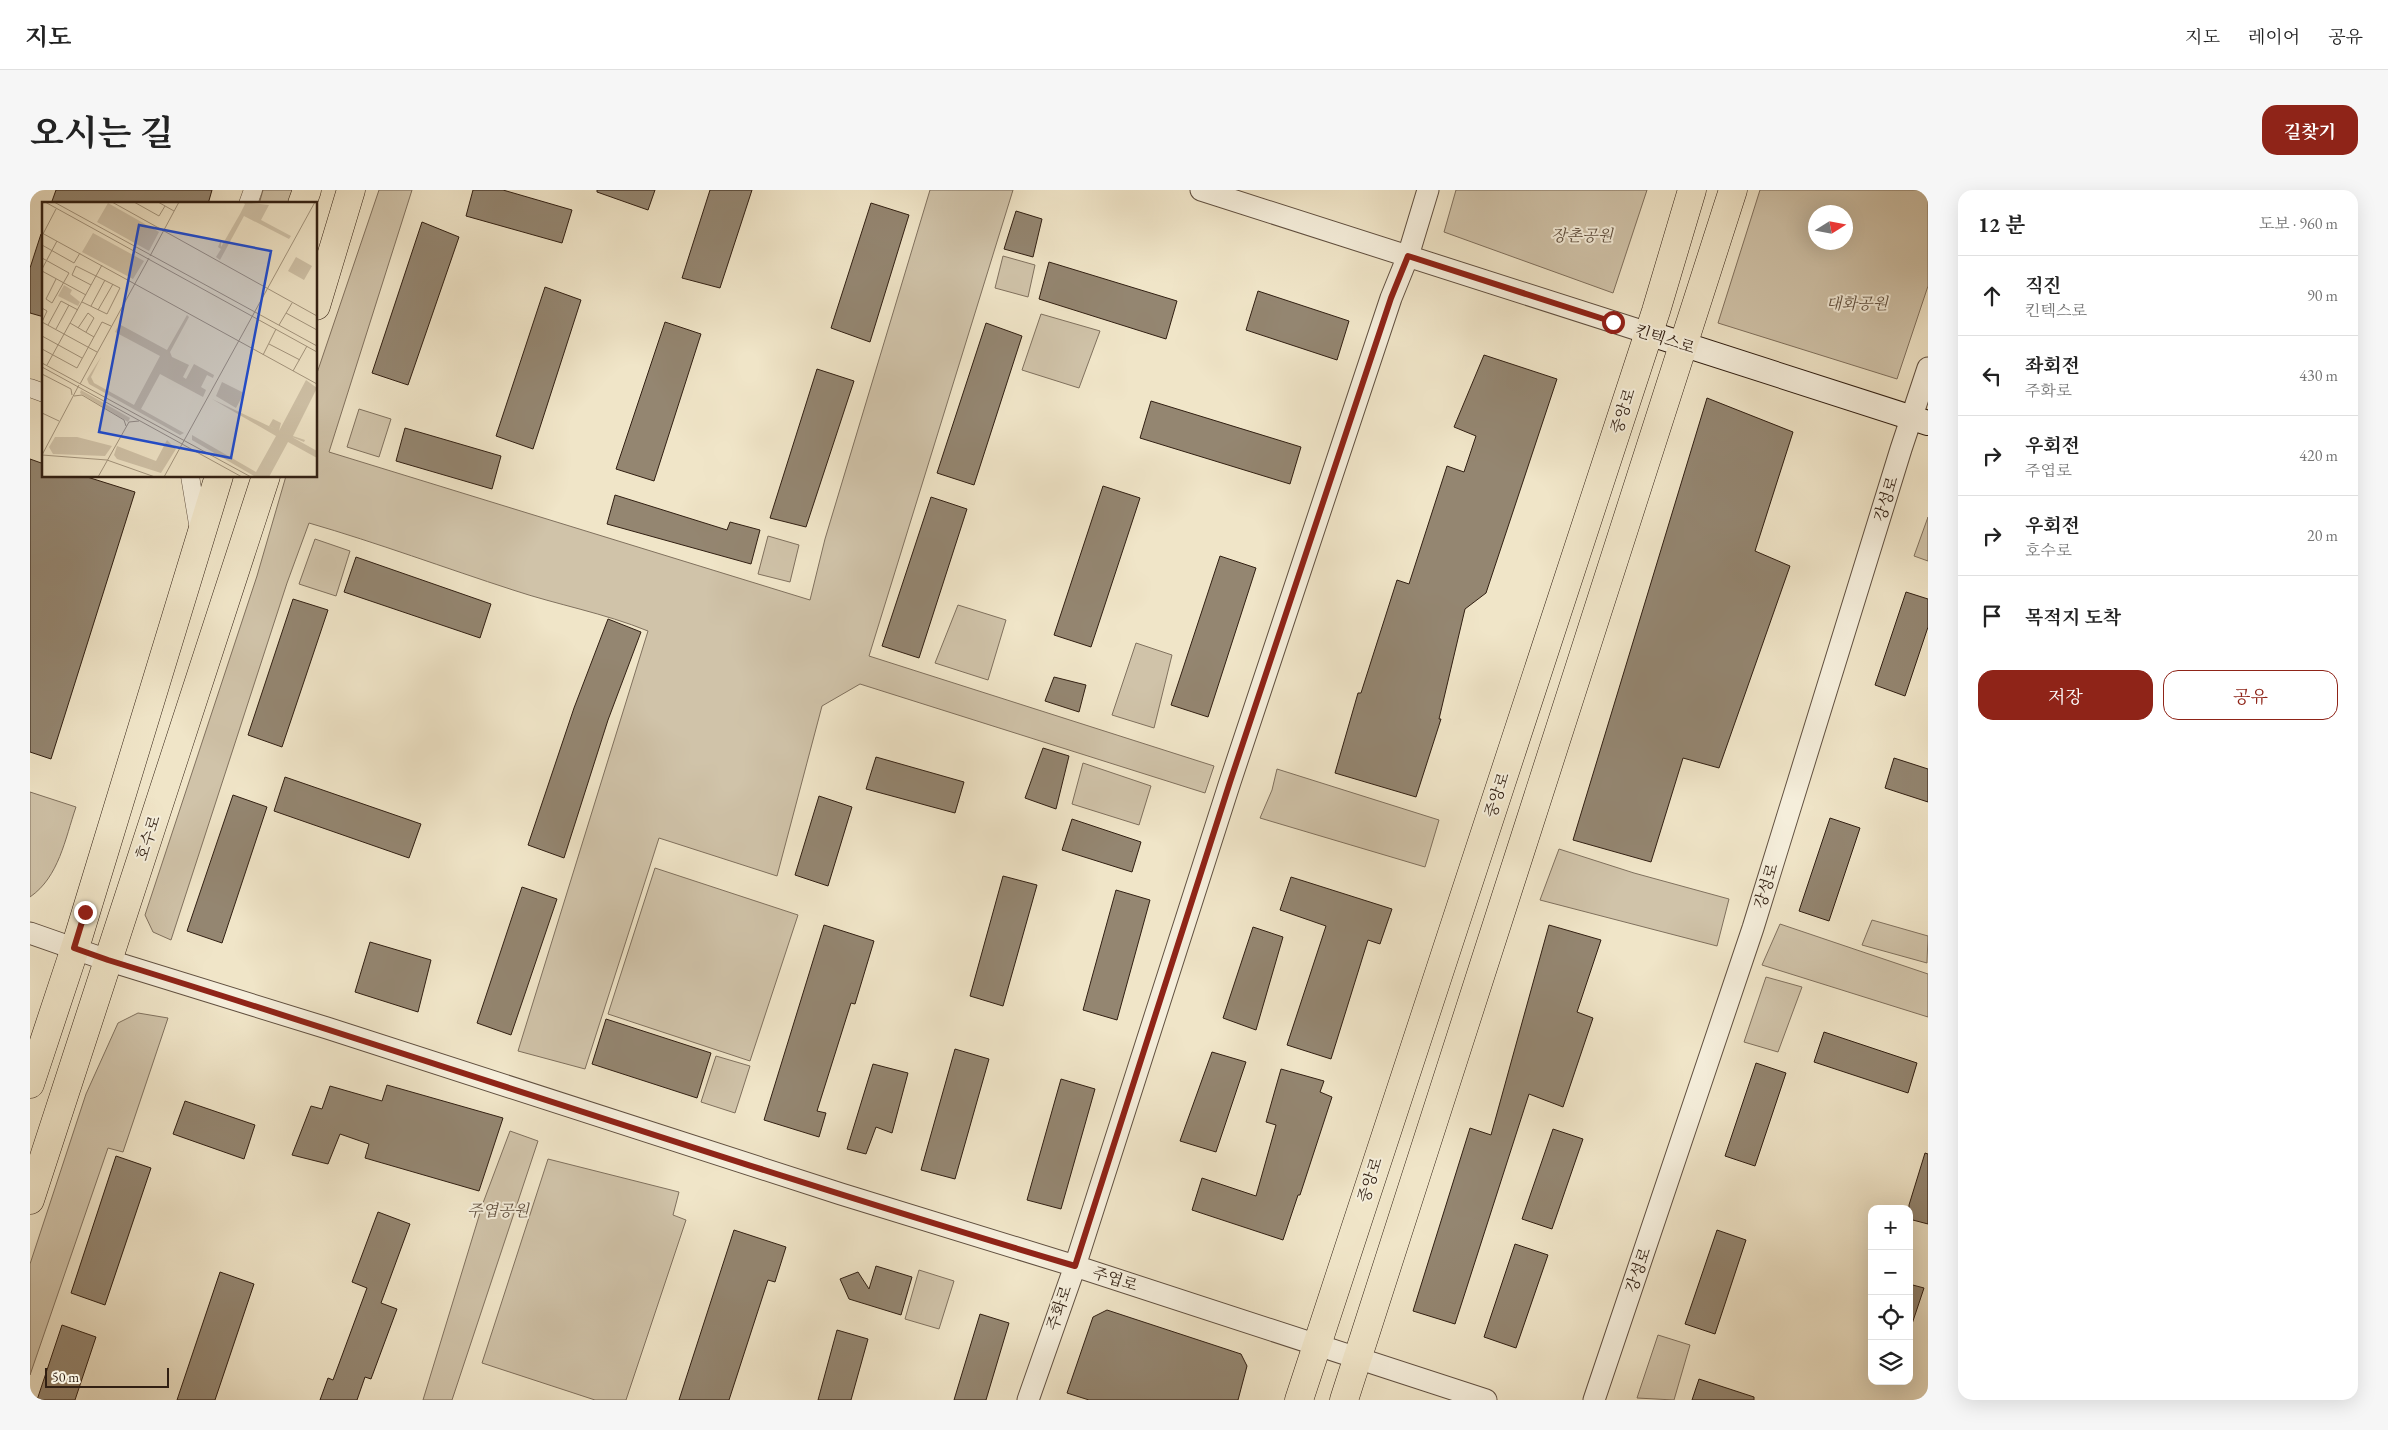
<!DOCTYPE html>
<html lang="ko">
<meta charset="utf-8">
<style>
body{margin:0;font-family:"EB Garamond","Noto Serif KR",serif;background:#f6f6f6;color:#222}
.controls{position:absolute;right:15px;bottom:15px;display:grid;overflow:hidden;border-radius:10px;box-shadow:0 5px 20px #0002}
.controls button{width:45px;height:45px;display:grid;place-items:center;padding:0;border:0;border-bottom:1px solid #e0e0e0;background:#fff;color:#222;font:25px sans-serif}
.compass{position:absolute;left:1778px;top:15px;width:45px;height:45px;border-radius:50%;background:#fff;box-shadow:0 5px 20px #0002;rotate:79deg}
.scale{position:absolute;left:15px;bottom:12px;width:124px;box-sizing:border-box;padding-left:5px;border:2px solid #311f12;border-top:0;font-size:14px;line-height:18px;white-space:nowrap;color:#311f12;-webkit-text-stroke:4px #f5eedb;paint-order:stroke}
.stop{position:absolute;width:15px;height:15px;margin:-11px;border:4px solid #8f2418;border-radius:50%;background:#fff}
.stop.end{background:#8f2418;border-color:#fff;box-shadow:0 1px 5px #0008}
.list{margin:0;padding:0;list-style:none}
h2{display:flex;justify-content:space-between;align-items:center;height:65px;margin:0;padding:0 20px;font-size:21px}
h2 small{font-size:16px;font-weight:400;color:#767676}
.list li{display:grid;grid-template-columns:32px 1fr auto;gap:15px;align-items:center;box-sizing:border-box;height:80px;padding:0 20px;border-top:1px solid #e0e0e0}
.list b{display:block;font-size:19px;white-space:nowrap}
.list p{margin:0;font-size:16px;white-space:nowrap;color:#767676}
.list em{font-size:16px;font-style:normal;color:#767676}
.actions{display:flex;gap:10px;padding:15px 20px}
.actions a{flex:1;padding:11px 0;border:1px solid #8f2418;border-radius:15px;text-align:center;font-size:18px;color:#8f2418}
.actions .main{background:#8f2418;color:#fff}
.icon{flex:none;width:28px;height:28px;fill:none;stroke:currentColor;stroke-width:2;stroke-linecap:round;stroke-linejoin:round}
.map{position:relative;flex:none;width:1898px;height:1210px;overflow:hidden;border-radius:15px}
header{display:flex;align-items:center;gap:30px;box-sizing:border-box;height:70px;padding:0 25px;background:#fff;border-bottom:1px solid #e0e0e0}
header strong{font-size:24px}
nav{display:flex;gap:28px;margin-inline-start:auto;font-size:18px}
.intro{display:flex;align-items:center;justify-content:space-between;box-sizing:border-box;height:120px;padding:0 30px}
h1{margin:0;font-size:35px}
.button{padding:12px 22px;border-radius:15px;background:#8f2418;color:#fff;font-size:18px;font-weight:700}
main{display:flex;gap:30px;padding:0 30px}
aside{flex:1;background:#fff;border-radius:15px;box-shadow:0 5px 20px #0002}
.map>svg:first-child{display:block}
.green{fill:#d0c3a9;stroke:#80715e;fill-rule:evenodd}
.building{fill:#948671;stroke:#311f12}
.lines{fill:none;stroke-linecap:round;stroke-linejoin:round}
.minor-casing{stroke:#615040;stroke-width:19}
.tertiary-casing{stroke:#615040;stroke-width:23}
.secondary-casing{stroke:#311f12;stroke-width:26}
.primary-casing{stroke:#311f12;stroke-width:29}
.minor{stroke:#f5eedb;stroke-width:18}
.tertiary{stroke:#f5eedb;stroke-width:21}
.secondary{stroke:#f5eedb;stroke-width:24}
.primary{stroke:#f0e5c8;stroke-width:28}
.route{stroke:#8f2418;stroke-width:6}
.labels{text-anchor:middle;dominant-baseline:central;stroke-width:4;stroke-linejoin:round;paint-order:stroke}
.park-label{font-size:16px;font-style:italic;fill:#61503f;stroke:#f5eedb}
.street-label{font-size:16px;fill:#311f12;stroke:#f5eedb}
.inset-road{fill:none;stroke:#a4967f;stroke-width:1}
.view{fill:#1d4ed8;fill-opacity:0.15;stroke:#1d4ed8;stroke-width:2.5}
.inset-edge{fill:none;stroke:#311f12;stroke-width:2.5}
</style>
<header>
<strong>지도</strong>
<nav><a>지도</a><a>레이어</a><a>공유</a></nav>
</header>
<div class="intro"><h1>오시는 길</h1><a class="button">길찾기</a></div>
<main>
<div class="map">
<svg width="1898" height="1210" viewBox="0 0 1898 1210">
<rect width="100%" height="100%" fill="#f0e5c8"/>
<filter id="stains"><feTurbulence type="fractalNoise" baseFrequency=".004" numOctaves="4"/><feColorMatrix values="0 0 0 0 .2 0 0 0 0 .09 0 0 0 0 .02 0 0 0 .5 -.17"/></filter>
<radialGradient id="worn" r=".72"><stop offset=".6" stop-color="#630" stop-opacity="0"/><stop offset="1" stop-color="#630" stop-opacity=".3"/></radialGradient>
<path class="green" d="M 233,0 L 268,0 L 263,14 L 229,14 Z
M 349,0 L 382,0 L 299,262 L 780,410 L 795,349 L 900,0 L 983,0 L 839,466 L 1184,576 L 1175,603 L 830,494 L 792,516 L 747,686 L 629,648 L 555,879 L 488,861 L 618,441 C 574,423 528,415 483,400 C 415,378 348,353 279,333 L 257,393 L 141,750 L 123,742 L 115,725 L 227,386 L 256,286 L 286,286 L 286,186 Z
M 1426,0 L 1617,0 L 1583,103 L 1414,42 Z
M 1730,0 L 1898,0 L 1898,96 L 1867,189 L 1688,133 ZM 1786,22 L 1816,22 L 1816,52 L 1786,52 Z
M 973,66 L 1005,75 L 998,107 L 965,98 Z
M 1011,124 L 1070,141 L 1049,198 L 992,180 Z
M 329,219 L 361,229 L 349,267 L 317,257 Z
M 1898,327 L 1898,371 L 1884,366 Z
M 738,346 L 769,355 L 760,392 L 728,384 Z
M 285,349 L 320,361 L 306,406 L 269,394 Z
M 928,415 L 976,430 L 958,490 L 905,473 Z
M 1106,453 L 1142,465 L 1124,538 L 1082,525 Z
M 1053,573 L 1121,596 L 1109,635 L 1042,614 Z
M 1247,579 L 1409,630 L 1395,677 L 1230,628 L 1242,600 Z
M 0,602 L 46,617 C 35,649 29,687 0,707 Z
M 1529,659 L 1604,683 L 1699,709 L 1687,756 L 1510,710 Z
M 625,678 L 768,725 L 720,871 L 578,824 Z
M 1842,730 L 1898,746 L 1897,773 L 1832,755 Z
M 1750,734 L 1898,784 L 1898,827 L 1732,775 Z
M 1736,787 L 1772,797 L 1748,862 L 1714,852 Z
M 108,823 L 138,828 L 93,962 L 78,958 L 0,1185 L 0,1074 L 56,904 L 88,833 Z
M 686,866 L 720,876 L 705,923 L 671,912 Z
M 480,941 L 508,951 L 422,1210 L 393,1210 L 453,1013 Z
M 518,969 L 649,1002 L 643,1025 L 656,1030 L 596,1210 L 565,1210 L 452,1173 Z
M 889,1080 L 924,1091 L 909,1139 L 875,1129 Z
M 1628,1145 L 1660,1155 L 1644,1210 L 1607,1208 Z"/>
<path class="building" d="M 26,0 L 182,0 L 178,14 L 21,14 Z
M 443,0 L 473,0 L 542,20 L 532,53 L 436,26 Z
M 567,0 L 625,0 L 618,20 L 567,2 Z
M 680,0 L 722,0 L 690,98 L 652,88 Z
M 841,13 L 879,25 L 840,152 L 801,138 Z
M 986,21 L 1012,29 L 1003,67 L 974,59 Z
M 392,32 L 429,47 L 378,195 L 342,183 Z
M 11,44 L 14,45 L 14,127 L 0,123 L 0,78 Z
M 1019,72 L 1147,111 L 1136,149 L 1009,109 Z
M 515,97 L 551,110 L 503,259 L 466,246 Z
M 1228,101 L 1319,131 L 1307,170 L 1216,140 Z
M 635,132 L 671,144 L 624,291 L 586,279 Z
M 956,133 L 992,146 L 944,295 L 907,283 Z
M 1454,165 L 1527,189 L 1456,403 L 1435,419 L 1409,529 L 1411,529 L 1386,607 L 1305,583 L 1328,503 L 1331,503 L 1367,390 L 1379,394 L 1417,276 L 1434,282 L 1446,246 L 1424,237 Z
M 787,179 L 824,191 L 776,337 L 740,328 Z
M 1677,208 L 1763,242 L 1725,361 L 1760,376 L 1689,578 L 1653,568 L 1621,672 L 1543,650 Z
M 1121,211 L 1271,257 L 1260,294 L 1110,248 Z
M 375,238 L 471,266 L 462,299 L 366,271 Z
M 0,269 L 14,274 L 14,286 L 54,286 L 105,302 L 21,569 L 0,562 Z
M 1073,296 L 1110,308 L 1061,457 L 1024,445 Z
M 585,305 L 697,340 L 700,332 L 730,340 L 721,374 L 577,334 Z
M 901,307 L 937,319 L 889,468 L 852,456 Z
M 1190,366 L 1226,378 L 1178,527 L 1141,515 Z
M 326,367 L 461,414 L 450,448 L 314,402 Z
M 1876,402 L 1898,409 L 1898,437 L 1875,506 L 1845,495 Z
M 263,409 L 298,420 L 252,557 L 218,545 Z
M 578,429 L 611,442 L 578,530 L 534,668 L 498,655 L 544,518 Z
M 1024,487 L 1056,495 L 1049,522 L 1015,511 Z
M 1013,558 L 1039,566 L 1026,619 L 995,608 Z
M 846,567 L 934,592 L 925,623 L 836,599 Z
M 1864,568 L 1898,579 L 1898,612 L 1855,598 Z
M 255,587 L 391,634 L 379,668 L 244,621 Z
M 203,605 L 237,617 L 192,753 L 157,741 Z
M 789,606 L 822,617 L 798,696 L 765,685 Z
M 1800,628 L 1830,638 L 1799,731 L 1769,721 Z
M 1042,629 L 1111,652 L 1102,682 L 1032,660 Z
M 973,686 L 1007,695 L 973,816 L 940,806 Z
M 1261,687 L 1362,719 L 1350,754 L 1338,750 L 1301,869 L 1257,855 L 1296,736 L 1250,720 Z
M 492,697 L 527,709 L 481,845 L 447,833 Z
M 1086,700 L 1120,710 L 1087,830 L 1053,820 Z
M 794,735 L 844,751 L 825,814 L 821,813 L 787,921 L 796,923 L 789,947 L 734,930 Z
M 1519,735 L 1571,750 L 1547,822 L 1563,828 L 1533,917 L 1499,904 L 1425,1134 L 1383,1121 L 1440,938 L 1461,945 Z
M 1223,737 L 1253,747 L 1226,840 L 1193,828 Z
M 340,752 L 401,770 L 388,822 L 325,802 Z
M 576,829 L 681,863 L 667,908 L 562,874 Z
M 1794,842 L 1887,873 L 1878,903 L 1784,872 Z
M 925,859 L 959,869 L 925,989 L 891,980 Z
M 1182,862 L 1216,872 L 1186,962 L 1150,951 Z
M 1726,873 L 1756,883 L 1725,976 L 1695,966 Z
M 843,874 L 878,883 L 862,943 L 846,937 L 836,964 L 817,959 Z
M 1251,879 L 1294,891 L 1290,902 L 1302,907 L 1270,1005 L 1268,1005 L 1253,1050 L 1162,1020 L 1172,988 L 1226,1006 L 1246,935 L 1236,932 Z
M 1031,889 L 1065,899 L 1031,1019 L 997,1010 Z
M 357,895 L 473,928 L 449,1001 L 335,968 L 339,954 L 310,944 L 298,974 L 262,965 L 281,916 L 292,919 L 300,896 L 352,911 Z
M 155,911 L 225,935 L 214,969 L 143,944 Z
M 1523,939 L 1553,949 L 1522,1039 L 1492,1029 Z
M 1895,963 L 1898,964 L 1898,1034 L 1879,1029 L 1879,1015 Z
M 86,966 L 121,978 L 75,1115 L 41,1103 Z
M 348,1022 L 380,1034 L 351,1113 L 367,1119 L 341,1189 L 335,1187 L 327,1210 L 290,1210 L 298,1188 L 303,1190 L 337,1098 L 322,1092 Z
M 704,1040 L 756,1057 L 745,1092 L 738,1090 L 699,1210 L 649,1210 Z
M 1687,1040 L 1716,1050 L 1685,1144 L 1655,1134 Z
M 1485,1054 L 1518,1065 L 1486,1158 L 1454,1147 Z
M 846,1076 L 882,1087 L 871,1125 L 819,1109 L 810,1089 L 828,1082 L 839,1099 Z
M 190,1082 L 224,1094 L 185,1210 L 147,1210 Z
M 1879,1094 L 1894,1098 L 1882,1134 L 1879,1134 Z
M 1077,1120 L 1211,1164 L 1217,1176 L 1208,1210 L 1059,1210 L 1037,1203 L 1063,1127 Z
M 950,1124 L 979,1133 L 956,1210 L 924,1210 Z
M 32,1135 L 66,1147 L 45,1210 L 7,1210 Z
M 807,1140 L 838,1149 L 821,1210 L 788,1210 Z
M 1669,1189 L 1724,1207 L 1724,1210 L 1662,1210 Z"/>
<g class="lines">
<defs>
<path id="minor" d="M 218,14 L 223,0
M 0,198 L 14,203
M 160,286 L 169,340"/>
<path id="tertiary" d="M 1171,0 L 1618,143
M 0,743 L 77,770 L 297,838 L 811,1004 L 1045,1076 L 1456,1210
M 998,1210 L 1045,1076 L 1200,592 L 1361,108 L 1378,66 L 1398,0
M 1564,1210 L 1723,738 L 1871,259 L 1898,178"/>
<path id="secondary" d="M 1618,143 L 1898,233"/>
<path id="primary" d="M 272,14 L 277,0
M 286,116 L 321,0
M 0,894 L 45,758 L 189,286
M 0,1010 L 236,286
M 1269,1210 L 1626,121 L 1662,0
M 1314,1210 L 1703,0"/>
</defs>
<use href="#minor" class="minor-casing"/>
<use href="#tertiary" class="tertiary-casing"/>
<use href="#secondary" class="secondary-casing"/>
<use href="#primary" class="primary-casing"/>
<use href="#minor" class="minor"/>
<use href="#tertiary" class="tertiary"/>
<use href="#secondary" class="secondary"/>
<use href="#primary" class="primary"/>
</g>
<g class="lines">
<path class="route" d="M 55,722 L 44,758 L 78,770 C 401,870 721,980 1045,1076 L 1200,592 L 1361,108 L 1378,66 L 1583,132"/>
</g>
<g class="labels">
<g class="park-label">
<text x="1552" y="45">장촌공원</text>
<text x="1827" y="113">대화공원</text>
<text x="468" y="1020">주엽공원</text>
</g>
<g class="street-label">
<text transform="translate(1635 149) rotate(18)">킨텍스로</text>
<text transform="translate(1593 221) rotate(-72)">중앙로</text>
<text transform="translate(1856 309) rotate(-73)">강성로</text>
<text transform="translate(1467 605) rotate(-72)">중앙로</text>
<text transform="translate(118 648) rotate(-72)">호수로</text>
<text transform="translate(1736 696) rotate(-73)">강성로</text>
<text transform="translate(1340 990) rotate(-72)">중앙로</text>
<text transform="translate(1608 1080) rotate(-71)">강성로</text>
<text transform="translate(1085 1089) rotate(18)">주엽로</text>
<text transform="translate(1029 1118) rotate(-71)">주화로</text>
</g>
</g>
<g transform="translate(12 12)">
<rect width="275" height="275" fill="#f0e5c8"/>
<path d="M 200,0 L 227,3 L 219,18 L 249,34 L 247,37 L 202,14 L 178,58 L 174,55 L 179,47 L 176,45 L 179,38 L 179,45 L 198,12 L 203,2 ZM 66,1 L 117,30 L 107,49 L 55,20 ZM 51,31 L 102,59 L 91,77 L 40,50 ZM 254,55 L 270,64 L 262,78 L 246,69 ZM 22,83 L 30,88 L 28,92 L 38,100 L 36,104 L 16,94 ZM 145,113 L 147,115 L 128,150 L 130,155 L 147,163 L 141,175 L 144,177 L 152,162 L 172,173 L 171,176 L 165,173 L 159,185 L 164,188 L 161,195 L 118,172 L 99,207 L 142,231 L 138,233 L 47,182 L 45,177 L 59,155 L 49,175 L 52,181 L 92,203 L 118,154 L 73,130 L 77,122 L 125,148 ZM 264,178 L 275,186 L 251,234 L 263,238 L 262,240 L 250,235 L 275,249 L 275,256 L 246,240 L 227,275 L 212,274 L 150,238 L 150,233 L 214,270 L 234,234 L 170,197 L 233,227 L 227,224 L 231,217 L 239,221 L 237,229 ZM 180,180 L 202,191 L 194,206 L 174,194 ZM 39,188 L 88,216 L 86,220 L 38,191 ZM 13,235 L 35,235 L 70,244 L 63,254 L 11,252 L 7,245 ZM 125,238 L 134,247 L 119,271 L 75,257 L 72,253 L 75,244 L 114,259 Z" fill="#d0c3a9"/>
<path class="inset-road" d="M 3,0 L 275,150M 12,0 L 275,144M 70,0 L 275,114M 92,0 L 117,14 L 123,4M 116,0 L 132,9M 0,31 L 275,182M 1,32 L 14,7M 0,43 L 32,61 L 38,51M 108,54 L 137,0M 0,56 L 27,71 L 10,101 L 4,97 L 14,77M 0,67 L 15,39M 0,69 L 44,93M 40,100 L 65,112 L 78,86 L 34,64 L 30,73 L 49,83M 49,104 L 63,78M 0,106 L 5,109 L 0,120M 56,108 L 71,82M 244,111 L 275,128M 0,120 L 55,150M 28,121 L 52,135M 6,123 L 19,99 L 36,108M 237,123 L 250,101M 36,126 L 46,111 L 52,116 L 44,130M 14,127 L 27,103M 0,134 L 40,156M 227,142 L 258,158M 0,147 L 35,166 L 60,120 L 69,124M 221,153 L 234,127M 0,161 L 209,275M 5,163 L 60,63M 0,165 L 200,275M 251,169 L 265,144M 0,172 L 29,187 L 30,193M 38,182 L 107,56M 32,194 L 40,193 L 82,218 L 84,224M 0,211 L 17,219M 0,253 L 65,258 L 113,275M 0,253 L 37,183M 56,275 L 87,220 L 97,219M 122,275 L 273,0"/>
<path class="view" d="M 97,23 L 229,49 L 189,256 L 57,230 Z"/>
<rect width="275" height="275" class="inset-edge"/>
</g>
<rect width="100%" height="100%" filter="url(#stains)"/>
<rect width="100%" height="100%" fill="url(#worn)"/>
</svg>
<div class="controls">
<button>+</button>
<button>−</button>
<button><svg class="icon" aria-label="locate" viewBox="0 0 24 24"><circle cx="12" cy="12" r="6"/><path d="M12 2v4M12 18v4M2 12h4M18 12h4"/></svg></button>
<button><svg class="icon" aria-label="layers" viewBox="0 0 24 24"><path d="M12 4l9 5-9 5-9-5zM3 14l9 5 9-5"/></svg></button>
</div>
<svg class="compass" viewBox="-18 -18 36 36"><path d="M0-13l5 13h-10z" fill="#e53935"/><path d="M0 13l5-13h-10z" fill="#767676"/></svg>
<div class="scale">50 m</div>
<div class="stop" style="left:1583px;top:132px"></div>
<div class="stop end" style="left:55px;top:722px"></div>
</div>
<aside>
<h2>12 분<small>도보 · 960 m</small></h2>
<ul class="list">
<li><svg class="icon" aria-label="ahead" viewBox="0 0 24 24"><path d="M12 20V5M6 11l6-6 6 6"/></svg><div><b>직진</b><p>킨텍스로</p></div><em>90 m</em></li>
<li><svg class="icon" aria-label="left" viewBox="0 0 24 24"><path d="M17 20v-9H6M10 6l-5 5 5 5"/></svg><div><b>좌회전</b><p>주화로</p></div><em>430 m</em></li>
<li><svg class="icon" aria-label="right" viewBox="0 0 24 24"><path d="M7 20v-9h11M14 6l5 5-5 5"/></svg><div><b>우회전</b><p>주엽로</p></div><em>420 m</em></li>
<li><svg class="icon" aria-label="right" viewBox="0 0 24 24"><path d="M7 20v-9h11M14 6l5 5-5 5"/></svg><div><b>우회전</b><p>호수로</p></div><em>20 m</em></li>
<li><svg class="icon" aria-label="arrive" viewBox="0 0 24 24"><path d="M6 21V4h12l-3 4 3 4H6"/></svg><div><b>목적지 도착</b></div></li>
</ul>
<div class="actions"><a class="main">저장</a><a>공유</a></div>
</aside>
</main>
